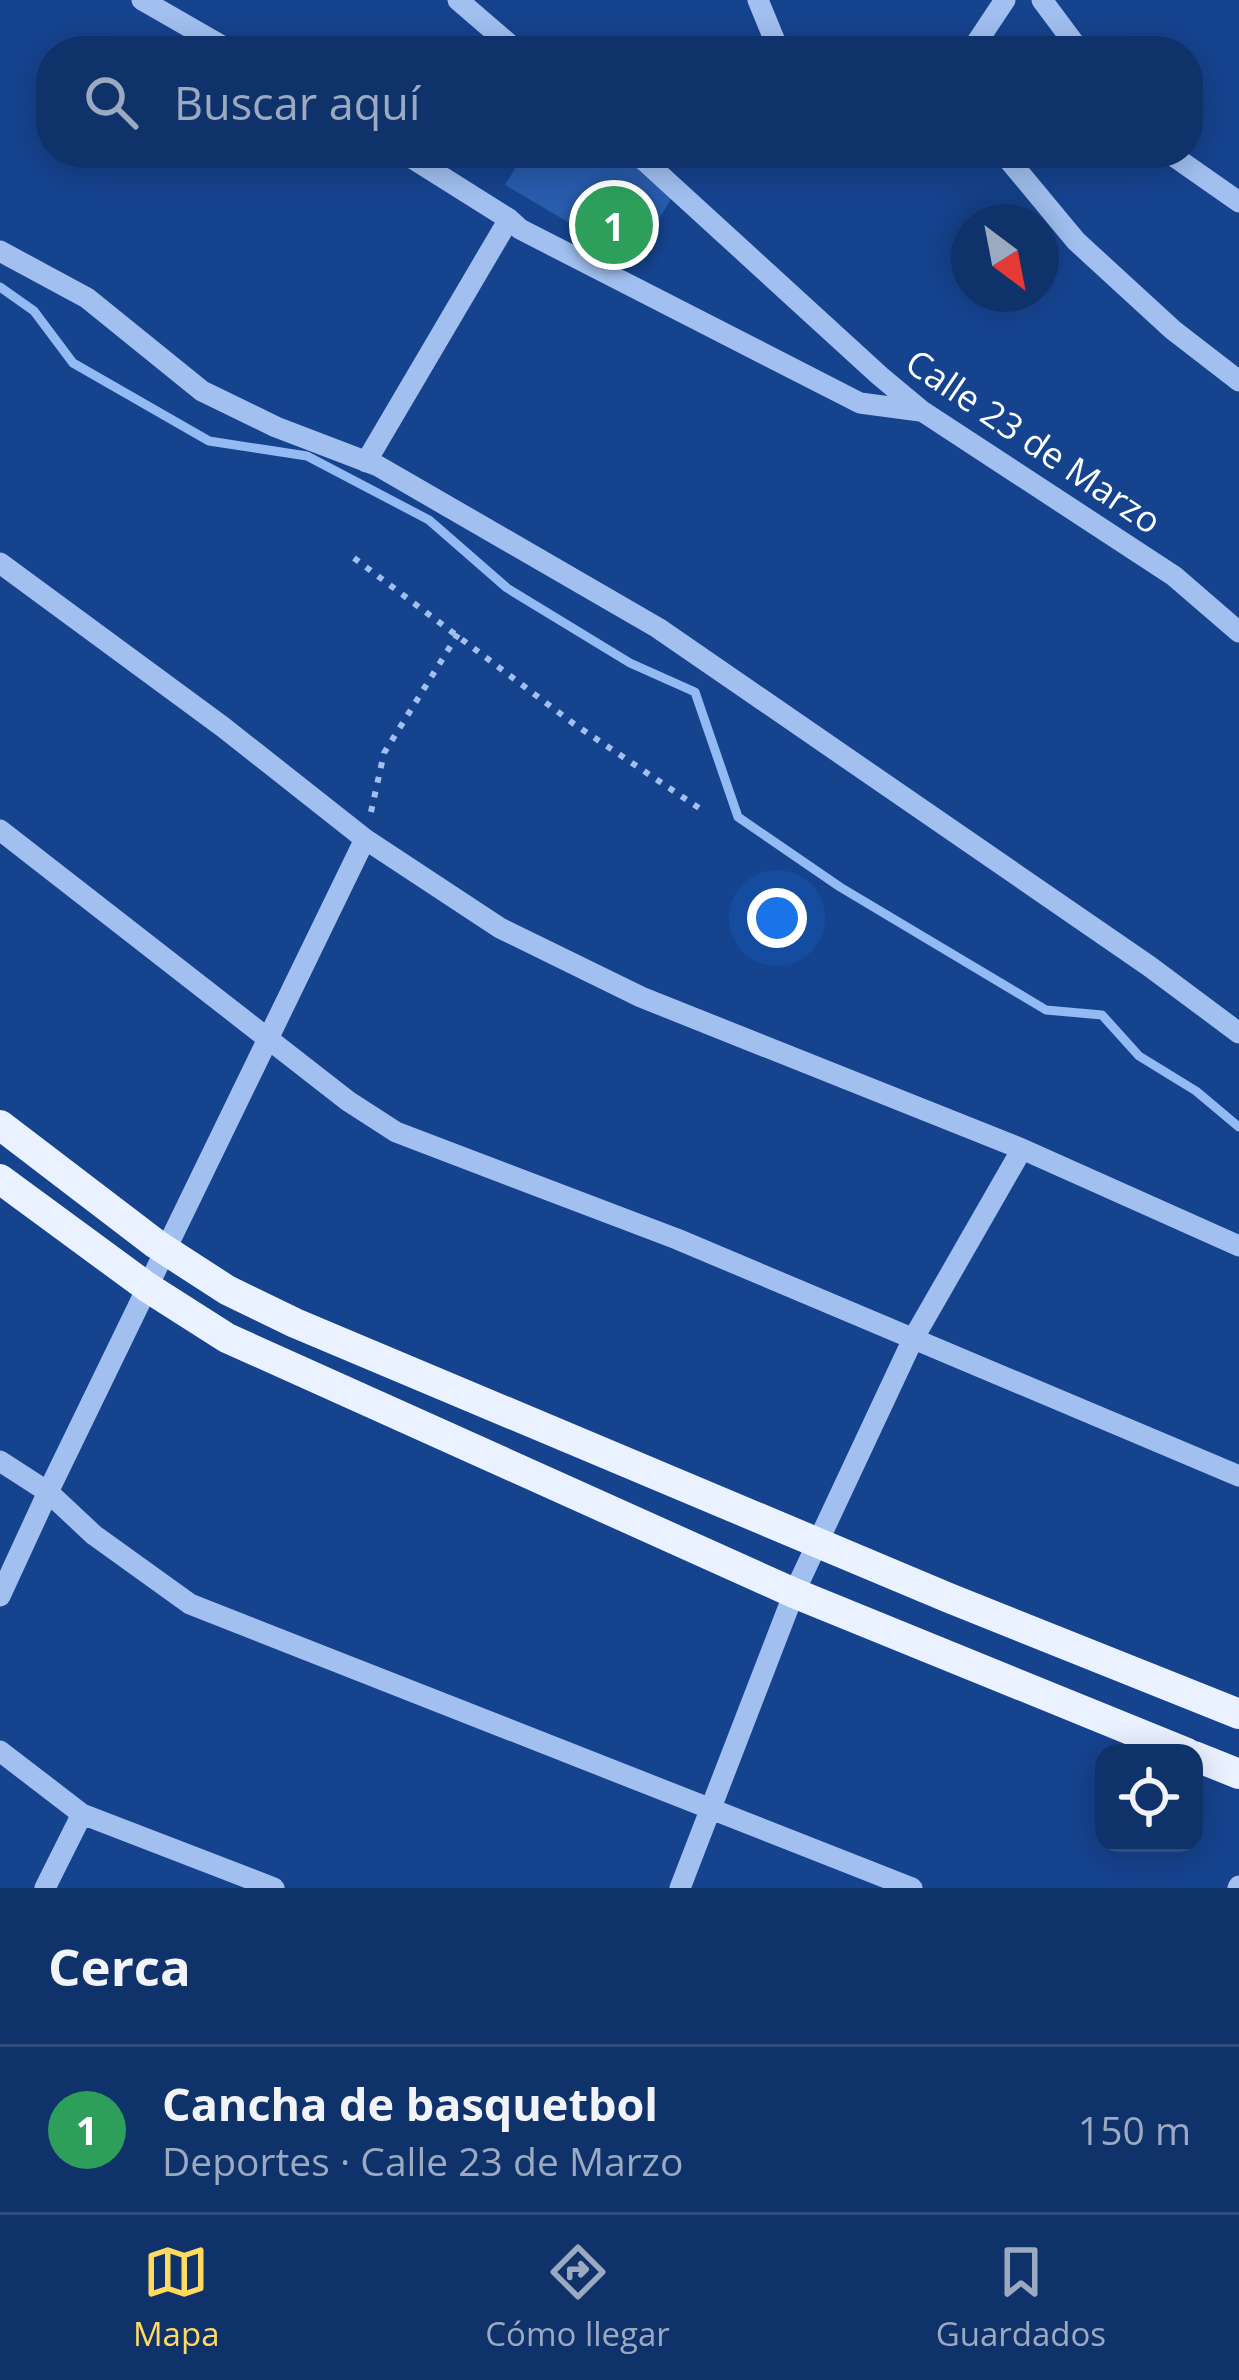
<!DOCTYPE html>
<html lang="es">
<meta charset="utf-8">
<style>
body{margin:0;font-family:"Open Sans",sans-serif;background:#1e3e72;color:#f1f3f6}
.controls{position:absolute;right:36px;bottom:36px;display:grid;overflow:hidden;border-radius:24px;box-shadow:0 6px 30px #0003}
.controls button{width:108px;height:108px;display:grid;place-items:center;padding:0;border:0;border-bottom:3px solid #304d7e;background:#10326a;color:#f1f3f6;font:60px sans-serif}
.compass{position:absolute;left:951px;top:204px;width:108px;height:108px;border-radius:50%;background:#10326a;box-shadow:0 6px 30px #0003;rotate:148deg}
.you{position:absolute;left:777px;top:918px;width:42px;height:42px;margin:-30px;border:9px solid #fff;border-radius:50%;background:#1a73e8;box-shadow:0 0 0 18px #1a73e833}
.badge{display:grid;place-items:center;width:78px;height:78px;border-radius:50%;background:#ffda60;color:#fff;font-size:39px;font-weight:700}
.pin{position:absolute;translate:-50% -50%;border:6px solid #fff;box-shadow:0 3px 12px #0006}
.list{margin:0;padding:0;list-style:none}
h2{display:flex;justify-content:space-between;align-items:center;height:156px;margin:0;padding:0 48px;font-size:51px}
h2 small{font-size:39px;font-weight:400;color:#9caac1}
.list li{display:grid;grid-template-columns:78px 1fr auto;gap:36px;align-items:center;box-sizing:border-box;height:168px;padding:0 48px;border-top:3px solid #304d7e}
.list b{display:block;font-size:45px;white-space:nowrap}
.list p{margin:0;font-size:39px;white-space:nowrap;color:#9caac1}
.list em{font-size:39px;font-style:normal;color:#9caac1}
.icon{flex:none;width:66px;height:66px;fill:none;stroke:currentColor;stroke-width:2;stroke-linecap:round;stroke-linejoin:round}
.map{position:relative;flex:none;width:1239px;height:1888px;overflow:hidden}
.search{position:absolute;background:#10326a;box-shadow:0 6px 30px #0003;left:36px;right:36px;top:36px;height:132px;display:flex;align-items:center;gap:30px;box-sizing:border-box;padding:0 42px;border-radius:48px;color:#9caac1;font-size:45px}
.sheet{height:324px;background:#10326a}
nav{display:flex;justify-content:space-around;align-items:center;box-sizing:border-box;height:168px;border-top:3px solid #304d7e;background:#10326a;font-size:33px;color:#9caac1}
nav a{display:grid;justify-items:center;gap:6px}
nav .on{color:#ffda60}
.map>svg:first-child{display:block}
.green{fill:#285cad}
.lines{fill:none;stroke-linecap:round;stroke-linejoin:round}
.stream{stroke:#93baf3;stroke-width:9}
.path{stroke:#a1c0f0;stroke-width:6;stroke-dasharray:6 9;stroke-linecap:butt}
.minor{stroke:#a1c0f0;stroke-width:21}
.major{stroke:#eaf1ff;stroke-width:30}
.labels{text-anchor:middle;dominant-baseline:central;stroke-width:9;stroke-linejoin:round;paint-order:stroke}
.street-label{font-size:36px;fill:#fff;stroke:#16438e}
</style>
<div class="map">
<svg width="1239" height="1888" viewBox="0 0 1239 1888">
<rect width="100%" height="100%" fill="#16438e"/>
<path class="green" d="M 524,153 L 616,153 L 677,189 L 634,261 L 505,185 Z"/>
<g class="lines">
<path class="stream" d="M 0,287 L 34,311 L 73,363 L 209,441 L 307,456 L 429,520 L 507,588 L 630,663 L 695,692 L 738,817 L 840,887 L 1046,1010 L 1102,1015 L 1139,1056 L 1196,1091 L 1239,1127"/>
<path class="path" d="M 354,558 L 574,724 L 705,812
M 371,812 L 384,753 L 458,634"/>
<path class="minor" d="M 142,0 L 231,51
M 458,0 L 517,51
M 758,0 L 779,51
M 1042,0 L 1080,51
M 971,51 L 1005,0
M 404,153 L 509,219 L 520,229 L 860,403 L 920,411
M 636,153 L 880,376 L 922,411 L 1174,576 L 1239,632
M 1003,153 L 1076,241 L 1173,330 L 1239,381
M 1169,153 L 1239,202
M 0,251 L 87,298 L 202,391 L 276,427 L 378,466 L 658,628 L 1149,966 L 1239,1033
M 366,462 L 509,219
M 0,563 L 223,727 L 365,839 L 500,928 L 641,997 L 1022,1149 L 1239,1246
M 0,830 L 348,1101 L 396,1132 L 677,1239 L 1239,1476
M 0,1461 L 48,1492 L 94,1535 L 190,1604 L 912,1888
M 0,1596 L 48,1492 L 365,839
M 0,1751 L 82,1814 L 274,1888
M 45,1888 L 82,1814
M 680,1888 L 794,1593 L 913,1339 L 1022,1149
M 1238,1888 L 1239,1886"/>
<path class="major" d="M 0,1125 L 156,1244 L 227,1290 L 295,1323 L 949,1598 L 1239,1714
M 0,1179 L 147,1287 L 227,1338 L 794,1593 L 1187,1753
M 1194,1756 L 1239,1774"/>
</g>
<g class="labels">
<g class="street-label">
<text transform="translate(1034 441) rotate(34)">Calle 23 de Marzo</text>
</g>
</g>
</svg>
<div class="controls">
<button><svg class="icon" aria-label="locate" viewBox="0 0 24 24"><circle cx="12" cy="12" r="6"/><path d="M12 2v4M12 18v4M2 12h4M18 12h4"/></svg></button>
</div>
<svg class="compass" viewBox="-18 -18 36 36"><path d="M0-13l5 13h-10z" fill="#e53935"/><path d="M0 13l5-13h-10z" fill="#9caac1"/></svg>
<div class="you"></div>
<div class="pin badge" style="left:614px;top:225px;background:#2e9e5b">1</div>
<div class="search"><svg class="icon" aria-label="search" viewBox="0 0 24 24"><circle cx="10" cy="10" r="6"/><path d="M15 15l6 6"/></svg>Buscar aquí</div>
</div>
<section class="sheet">
<h2>Cerca<small></small></h2>
<ul class="list">
<li><span class="badge" style="background:#2e9e5b">1</span><div><b>Cancha de basquetbol</b><p>Deportes · Calle 23 de Marzo</p></div><em>150 m</em></li>
</ul>
</section>
<nav>
<a class="on"><svg class="icon" aria-label="map" viewBox="0 0 24 24"><path d="M3 6l6-2 6 2 6-2v14l-6 2-6-2-6 2zM9 4v14M15 6v14"/></svg>Mapa</a>
<a><svg class="icon" aria-label="directions" viewBox="0 0 24 24"><path d="M12 3l9 9-9 9-9-9zM9 14v-3h6M13 9l2 2-2 2"/></svg>Cómo llegar</a>
<a><svg class="icon" aria-label="saved" viewBox="0 0 24 24"><path d="M7 4h10v16l-5-4-5 4z"/></svg>Guardados</a>
</nav>
